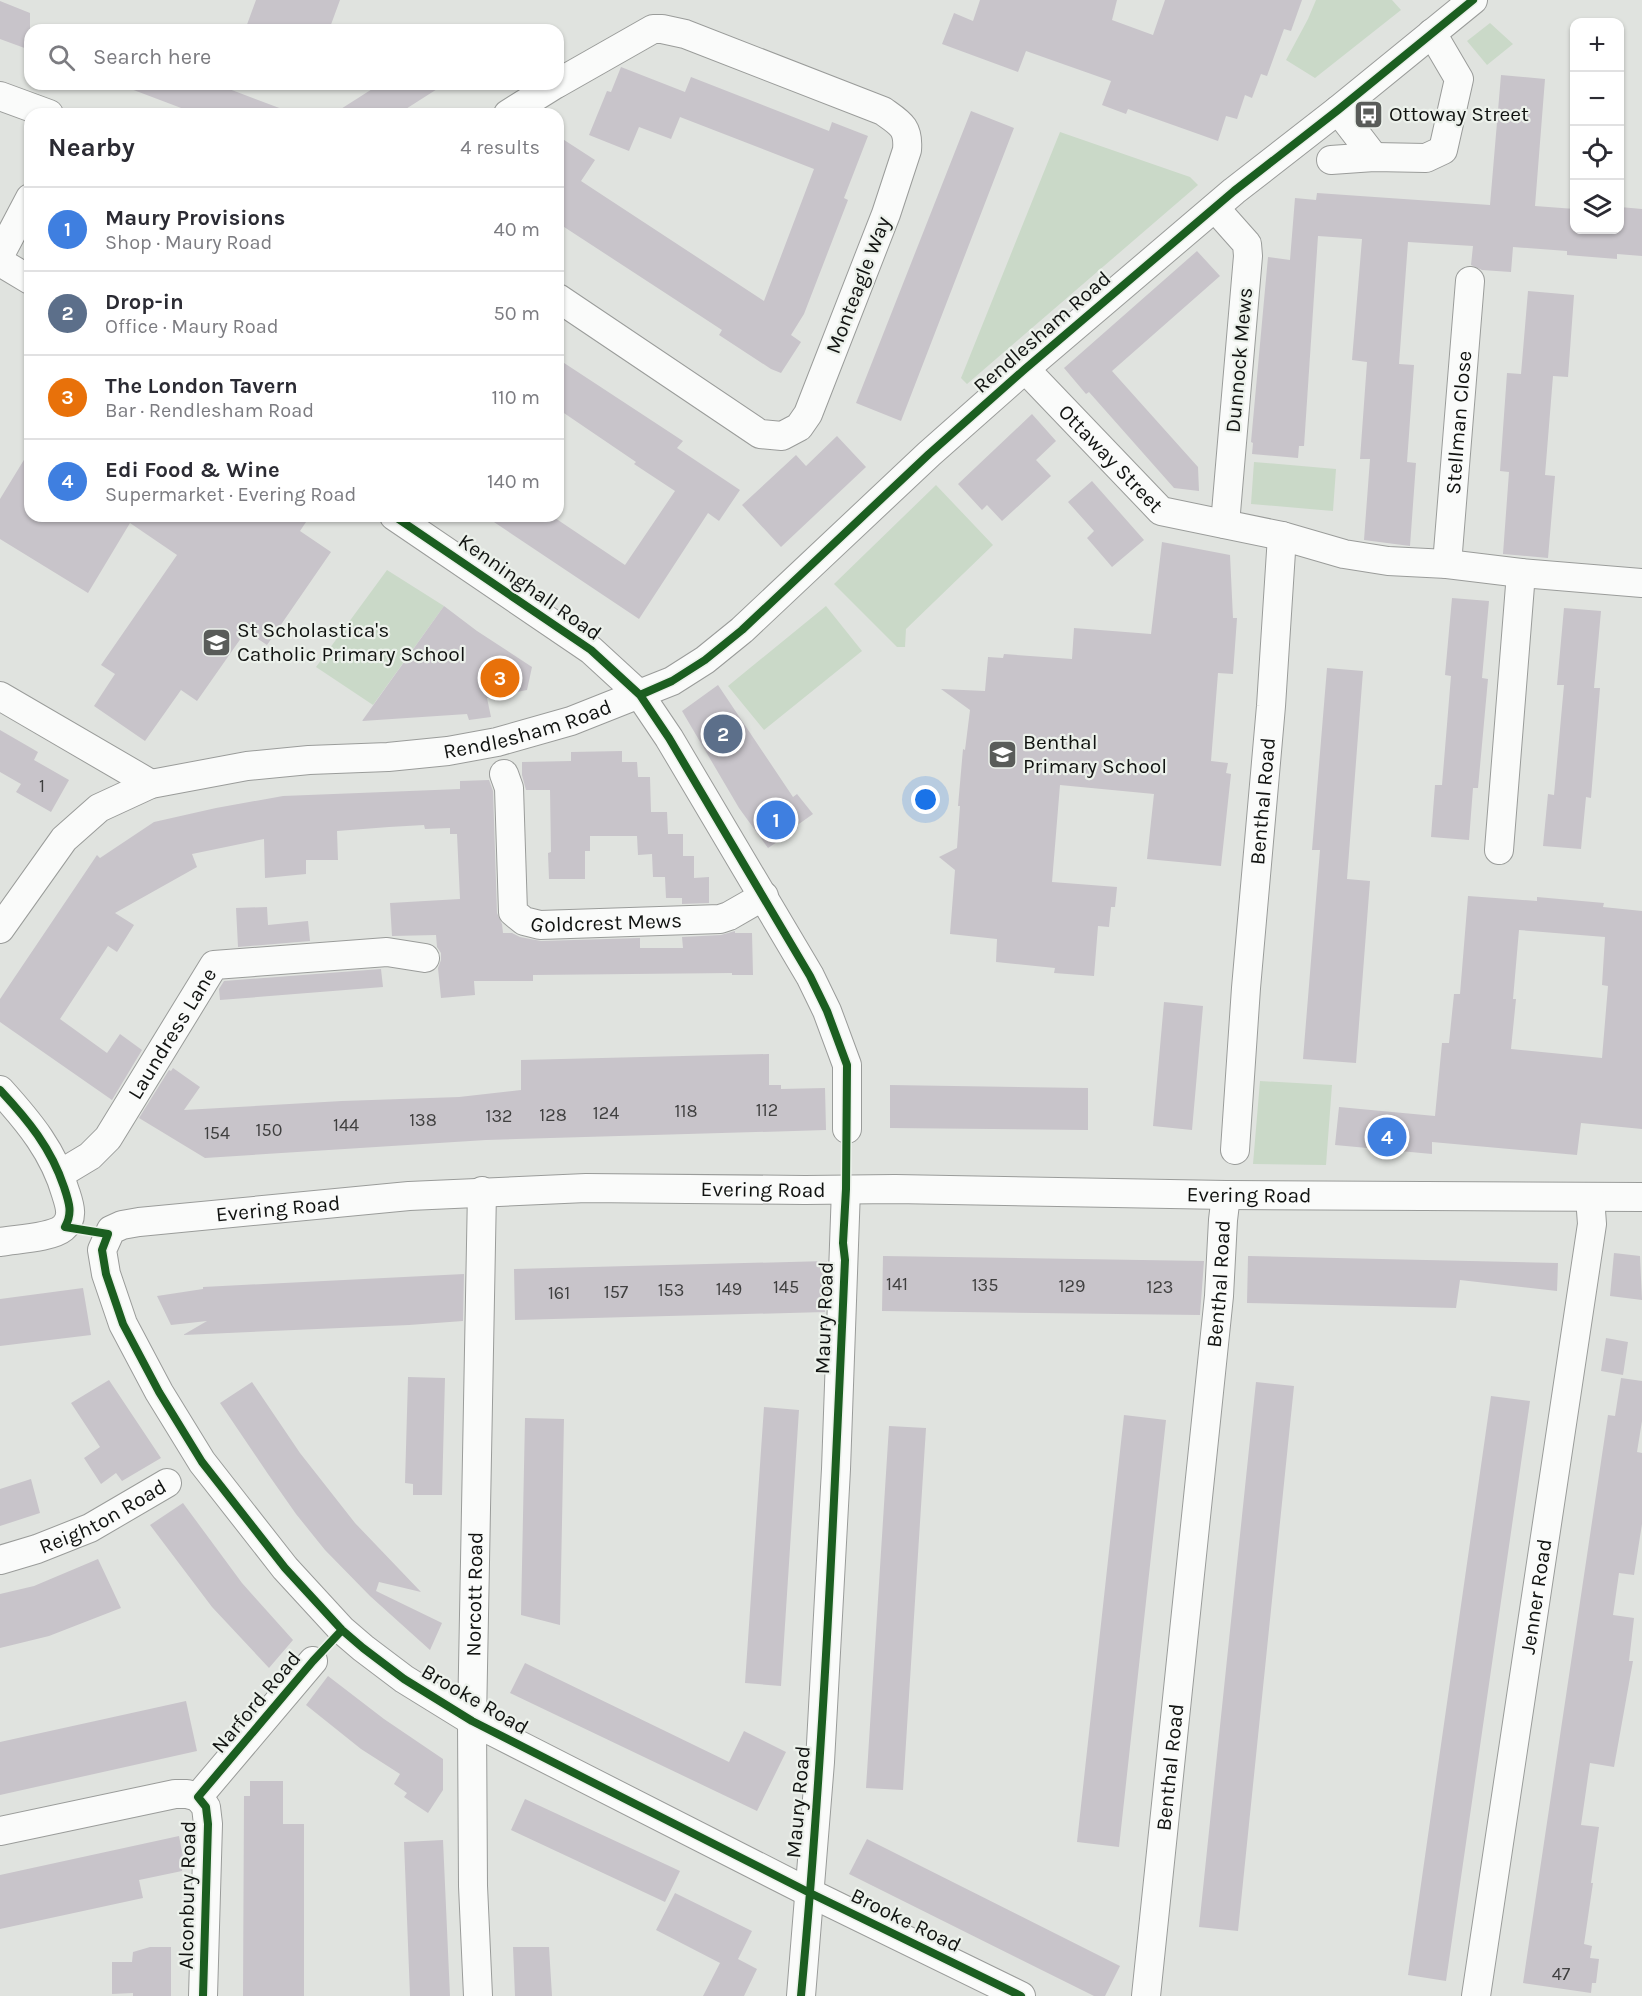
<!DOCTYPE html>
<meta charset="utf-8">
<style>
body{margin:0;font-family:Karla,sans-serif;background:#f2f2f3;color:#2b2b33}
.controls{position:absolute;right:18px;top:18px;display:grid;overflow:hidden;border-radius:12px;box-shadow:0 2px 4px #0004}
.controls button{width:54px;height:54px;display:grid;place-items:center;padding:0;border:0;border-bottom:2px solid #e1e1e2;background:#fff;color:#2b2b33;font:30px sans-serif}
.you{position:absolute;left:926px;top:800px;width:21px;height:21px;margin:-15px;border:4px solid #fff;border-radius:50%;background:#1a73e8;box-shadow:0 0 0 9px #1a73e833}
.badge{display:grid;place-items:center;width:39px;height:39px;border-radius:50%;background:#db2777;color:#fff;font-size:20px;font-weight:700}
.pin{position:absolute;translate:-50% -50%;border:3px solid #fff;box-shadow:0 2px 6px #0006}
.list{margin:0;padding:0;list-style:none}
h2{display:flex;justify-content:space-between;align-items:center;height:78px;margin:0;padding:0 24px;font-size:26px}
h2 small{font-size:20px;font-weight:400;color:#7c7c81}
.list li{display:grid;grid-template-columns:39px 1fr auto;gap:18px;align-items:center;box-sizing:border-box;height:84px;padding:0 24px;border-top:2px solid #e1e1e2}
.list b{display:block;font-size:22px;white-space:nowrap}
.list p{margin:0;font-size:20px;white-space:nowrap;color:#7c7c81}
.list em{font-size:20px;font-style:normal;color:#7c7c81}
.icon{flex:none;width:33px;height:33px;fill:none;stroke:currentColor;stroke-width:2;stroke-linecap:round;stroke-linejoin:round}
.map{position:relative;flex:none;width:1642px;height:1996px;overflow:hidden}
.search{position:absolute;background:#fff;box-shadow:0 2px 4px #0004;left:24px;top:24px;width:540px;height:66px;display:flex;align-items:center;gap:15px;box-sizing:border-box;padding:0 21px;border-radius:18px;color:#7c7c81;font-size:22px}
.panel{position:absolute;background:#fff;box-shadow:0 2px 4px #0004;left:24px;top:108px;width:540px;height:414px;border-radius:18px}
.map>svg:first-child{display:block}
.green{fill:#cad9c8}
.building{fill:#c8c4ca;fill-rule:evenodd}
.lines{fill:none;stroke-linecap:round;stroke-linejoin:round}
.street-casing{stroke:#9a9c9a;stroke-width:30}
.street{stroke:#fafbfa;stroke-width:28}
.cycleway-casing{stroke:#ecf1eb;stroke-width:11}
.cycleway{stroke:#1b5e20;stroke-width:8}
.labels{text-anchor:middle;dominant-baseline:central;stroke-width:4.5;stroke-linejoin:round;paint-order:stroke}
.number-label{font-size:18px;fill:#3f3f3f}
.poi-label{font-size:21px;fill:#111311;stroke:#ecf1eb;text-anchor:start}
.street-label{font-size:21px;fill:#111311;stroke:#ecf1eb}
</style>
<div class="map">
<svg width="1642" height="1996" viewBox="0 0 1642 1996">
<rect width="100%" height="100%" fill="#e0e3df"/>
<path class="green" d="M 1316,0 L 1392,0 L 1401,10 L 1315,78 L 1286,60 L 1308,19 Z
M 1490,23 L 1513,44 L 1487,65 L 1467,41 Z
M 1060,132 L 1190,177 L 1198,185 L 967,384 L 961,378 Z
M 1254,462 L 1336,469 L 1333,511 L 1251,504 Z
M 936,485 L 993,545 L 906,629 L 905,647 L 897,647 L 834,584 Z
M 387,570 L 444,606 L 373,705 L 316,667 Z
M 826,606 L 862,651 L 764,730 L 728,686 Z
M 1260,1081 L 1332,1085 L 1326,1165 L 1253,1164 Z"/>
<path class="building" d="M 256,0 L 340,0 L 329,30 L 245,30 Z
M 980,0 L 1117,0 L 1112,20 L 1153,35 L 1165,0 L 1302,0 L 1291,31 L 1284,29 L 1267,76 L 1261,74 L 1252,98 L 1245,95 L 1237,119 L 1226,116 L 1218,141 L 1128,109 L 1126,114 L 1102,105 L 1111,81 L 1026,51 L 1018,72 L 942,44 L 954,13 L 973,21 Z
M 0,1 L 30,13 L 30,50 L 0,39 Z
M 621,67 L 685,92 L 691,77 L 829,131 L 832,122 L 868,136 L 844,198 L 848,200 L 804,314 L 791,335 L 801,342 L 781,373 L 771,369 L 719,335 L 722,330 L 558,223 L 558,136 L 595,160 L 581,181 L 764,301 L 814,169 L 680,117 L 671,139 L 639,127 L 629,151 L 589,135 L 607,91 L 611,92 Z
M 1501,75 L 1545,79 L 1535,206 L 1575,209 L 1575,230 L 1620,230 L 1620,207 L 1642,209 L 1642,256 L 1617,254 L 1617,259 L 1567,255 L 1567,251 L 1513,247 L 1511,272 L 1482,270 L 1471,265 L 1473,246 L 1408,242 L 1399,364 L 1414,365 L 1407,462 L 1416,463 L 1410,546 L 1364,540 L 1370,459 L 1360,459 L 1367,362 L 1352,360 L 1362,239 L 1318,236 L 1304,446 L 1299,446 L 1298,458 L 1252,454 L 1253,443 L 1251,442 L 1268,257 L 1290,260 L 1295,198 L 1316,200 L 1317,193 L 1490,205 Z
M 124,84 L 216,84 L 290,112 L 290,114 L 197,114 L 123,86 Z
M 380,84 L 445,84 L 398,114 L 333,114 Z
M 971,111 L 1014,128 L 901,421 L 856,403 Z
M 1197,251 L 1220,276 L 1112,371 L 1198,467 L 1199,491 L 1174,488 L 1089,392 L 1086,394 L 1064,368 Z
M 1528,291 L 1574,295 L 1568,377 L 1553,376 L 1545,475 L 1555,476 L 1548,558 L 1503,554 L 1509,472 L 1500,471 L 1507,373 L 1521,374 Z
M 558,359 L 683,441 L 677,448 L 740,490 L 719,521 L 708,513 L 639,619 L 485,516 L 552,516 L 625,565 L 675,491 L 634,464 L 636,462 L 558,409 Z
M 1032,414 L 1056,441 L 1036,460 L 1051,476 L 1002,521 L 987,505 L 982,510 L 958,484 Z
M 837,436 L 866,467 L 781,547 L 742,505 L 796,455 L 806,466 Z
M 30,450 L 30,516 L 310,516 L 300,531 L 331,552 L 267,645 L 246,631 L 197,701 L 181,690 L 145,741 L 94,706 L 115,674 L 101,665 L 177,555 L 130,523 L 88,593 L 0,539 L 0,499 Z
M 1092,481 L 1144,540 L 1112,567 L 1087,538 L 1094,531 L 1068,502 Z
M 1162,542 L 1230,555 L 1233,618 L 1237,618 L 1233,674 L 1218,673 L 1211,761 L 1228,763 L 1226,773 L 1231,774 L 1221,866 L 1147,859 L 1154,794 L 1060,785 L 1052,882 L 1117,887 L 1115,907 L 1111,907 L 1109,927 L 1098,926 L 1094,976 L 1054,973 L 1055,968 L 996,962 L 997,939 L 950,934 L 955,870 L 939,857 L 957,848 L 960,806 L 958,806 L 963,749 L 965,750 L 970,710 L 941,689 L 985,691 L 988,657 L 1003,658 L 1004,654 L 1072,659 L 1074,628 L 1151,634 Z
M 1452,598 L 1489,601 L 1482,678 L 1488,679 L 1478,788 L 1473,788 L 1469,840 L 1431,837 L 1435,785 L 1442,785 L 1451,676 L 1445,675 Z
M 444,606 L 477,631 L 532,667 L 527,690 L 487,698 L 491,717 L 469,720 L 467,714 L 362,721 Z
M 1564,608 L 1601,611 L 1594,688 L 1600,688 L 1591,798 L 1586,797 L 1581,849 L 1543,846 L 1548,794 L 1554,795 L 1564,685 L 1557,685 Z
M 1327,668 L 1363,671 L 1347,879 L 1370,881 L 1356,1063 L 1303,1059 L 1320,850 L 1312,850 Z
M 718,685 L 793,797 L 797,794 L 813,814 L 796,826 L 798,828 L 768,848 L 739,808 L 682,711 Z
M 0,730 L 38,752 L 34,760 L 69,780 L 51,812 L 16,792 L 21,784 L 0,772 Z
M 622,751 L 622,762 L 637,762 L 638,777 L 650,777 L 651,812 L 667,812 L 668,834 L 683,834 L 683,856 L 694,856 L 694,878 L 709,877 L 709,903 L 682,904 L 682,898 L 666,898 L 665,877 L 653,877 L 652,854 L 638,855 L 637,836 L 590,836 L 590,851 L 585,851 L 585,879 L 549,879 L 548,853 L 551,852 L 550,790 L 526,790 L 522,775 L 522,762 L 571,761 L 571,752 Z
M 489,780 L 493,791 L 497,913 L 502,924 L 503,933 L 512,933 L 520,937 L 541,941 L 640,938 L 640,948 L 683,948 L 682,937 L 721,935 L 735,931 L 735,933 L 752,933 L 753,975 L 732,975 L 732,973 L 533,975 L 533,981 L 474,981 L 475,995 L 441,998 L 438,968 L 441,960 L 441,953 L 437,947 L 436,935 L 392,936 L 390,903 L 460,899 L 457,834 L 450,834 L 450,828 L 425,829 L 424,825 L 389,827 L 337,831 L 338,860 L 306,860 L 306,874 L 265,878 L 264,839 L 192,854 L 197,867 L 115,913 L 134,925 L 117,952 L 108,946 L 60,1019 L 107,1053 L 120,1034 L 142,1050 L 112,1100 L 0,1022 L 0,999 L 97,855 L 100,858 L 154,822 L 216,808 L 283,796 L 460,789 L 460,781 Z
M 1468,896 L 1537,901 L 1537,897 L 1604,903 L 1603,907 L 1642,911 L 1642,1129 L 1581,1123 L 1577,1155 L 1432,1142 L 1432,1154 L 1335,1145 L 1339,1107 L 1435,1116 L 1442,1043 L 1449,1043 L 1454,994 L 1460,994 ZM 1519,930 L 1605,937 L 1602,985 L 1608,986 L 1602,1058 L 1511,1049 L 1516,999 L 1513,999 Z
M 267,907 L 268,925 L 308,921 L 310,941 L 238,947 L 236,908 Z
M 381,969 L 383,987 L 220,1000 L 219,989 L 224,981 Z
M 1164,1002 L 1203,1006 L 1192,1130 L 1153,1126 Z
M 769,1054 L 769,1085 L 781,1085 L 781,1089 L 825,1088 L 826,1130 L 486,1140 L 205,1158 L 139,1118 L 169,1070 L 171,1071 L 173,1068 L 200,1087 L 184,1110 L 342,1101 L 459,1097 L 521,1090 L 521,1060 Z
M 890,1085 L 1088,1088 L 1088,1130 L 890,1128 Z
M 1614,1253 L 1640,1256 L 1642,1300 L 1610,1296 Z
M 883,1256 L 1204,1261 L 1200,1315 L 882,1311 Z
M 1248,1256 L 1558,1263 L 1557,1291 L 1460,1280 L 1456,1308 L 1247,1303 Z
M 827,1261 L 825,1312 L 515,1320 L 514,1269 Z
M 464,1274 L 463,1321 L 409,1325 L 183,1335 L 207,1321 L 171,1325 L 157,1296 L 203,1289 L 203,1287 Z
M 83,1288 L 91,1335 L 0,1346 L 0,1299 Z
M 1606,1338 L 1628,1342 L 1623,1375 L 1601,1371 Z
M 408,1377 L 445,1378 L 442,1495 L 413,1495 L 413,1484 L 405,1483 Z
M 1621,1378 L 1642,1381 L 1642,1421 L 1637,1452 L 1642,1453 L 1642,1524 L 1634,1575 L 1619,1573 L 1613,1615 L 1634,1618 L 1629,1661 L 1633,1661 L 1614,1767 L 1590,1763 L 1581,1825 L 1599,1827 L 1591,1883 L 1593,1883 L 1584,1944 L 1592,1946 L 1590,1958 L 1599,1959 L 1596,1983 L 1592,1983 L 1591,1993 L 1523,1983 L 1608,1415 L 1615,1416 Z
M 109,1380 L 161,1458 L 122,1481 L 116,1473 L 101,1484 L 84,1458 L 100,1447 L 71,1403 Z
M 252,1382 L 300,1453 L 355,1523 L 421,1592 L 379,1582 L 376,1591 L 442,1623 L 430,1650 L 370,1596 L 325,1550 L 296,1514 L 268,1474 L 220,1403 Z
M 1256,1382 L 1294,1386 L 1238,1931 L 1199,1927 Z
M 1491,1396 L 1530,1401 L 1446,1981 L 1408,1975 Z
M 764,1407 L 799,1410 L 781,1686 L 745,1683 Z
M 1124,1415 L 1166,1420 L 1119,1847 L 1077,1842 Z
M 525,1418 L 564,1419 L 560,1625 L 521,1615 Z
M 889,1426 L 926,1428 L 903,1790 L 866,1788 Z
M 31,1479 L 40,1513 L 0,1526 L 0,1489 Z
M 183,1503 L 242,1583 L 293,1640 L 269,1668 L 212,1607 L 150,1525 Z
M 98,1559 L 121,1608 L 49,1636 L 0,1648 L 0,1594 L 34,1586 Z
M 525,1663 L 729,1762 L 744,1731 L 786,1752 L 757,1811 L 510,1693 Z
M 328,1676 L 384,1719 L 443,1759 L 443,1790 L 428,1813 L 404,1797 L 407,1793 L 394,1784 L 400,1774 L 361,1749 L 306,1705 Z
M 186,1701 L 197,1751 L 0,1795 L 0,1742 Z
M 250,1781 L 283,1781 L 283,1824 L 304,1824 L 304,1996 L 243,1996 L 244,1796 L 250,1796 Z
M 525,1799 L 680,1871 L 665,1902 L 511,1830 Z
M 179,1836 L 183,1857 L 182,1871 L 139,1880 L 143,1898 L 0,1929 L 0,1875 Z
M 867,1839 L 1120,1966 L 1105,1996 L 1094,1996 L 849,1874 Z
M 443,1840 L 450,1996 L 410,1996 L 404,1842 Z
M 675,1893 L 752,1931 L 738,1959 L 757,1969 L 744,1996 L 703,1996 L 720,1963 L 656,1930 Z
M 150,1947 L 171,1947 L 171,1996 L 133,1996 L 133,1993 L 112,1994 L 112,1962 L 132,1962 L 133,1952 Z
M 513,1947 L 549,1947 L 552,1996 L 515,1996 Z"/>
<g class="lines">
<defs>
<g id="street">
<path d="M 558,83 L 653,29 L 662,29 L 685,34 L 883,111 C 900,123 909,127 907,150 L 886,214 L 808,414 L 799,427 L 782,436 L 760,434 L 558,298"/>
<path d="M 0,96 L 49,114"/>
<path d="M 1338,110 L 1374,157"/>
<path d="M 508,114 L 556,84"/>
<path d="M 1331,160 L 1374,157 L 1426,158 L 1443,150 L 1459,79 L 1432,33"/>
<path d="M 1215,208 L 1247,244 L 1248,256 L 1225,524"/>
<path d="M 0,255 L 30,198"/>
<path d="M 0,262 L 30,280"/>
<path id="s1" d="M 1025,369 L 1161,511 L 1282,536 L 1344,554 L 1388,561 L 1447,564 L 1521,573 L 1642,583"/>
<path d="M 394,516 L 591,650 L 640,695 L 669,738 L 810,976 L 827,1011 L 847,1065 L 847,1129"/>
<path id="s2" d="M 1447,564 L 1470,281"/>
<path d="M 0,696 L 151,784"/>
<path id="s3" d="M 504,774 L 509,788 L 513,912 L 524,921 L 540,925 L 720,919 L 729,916 L 764,896"/>
<path d="M 1499,850 L 1521,573"/>
<path id="s4" d="M 0,929 L 64,839 L 99,808 L 151,784 L 247,766 L 309,760 L 388,757 L 448,751 L 497,742 L 571,721 L 672,681 L 705,660 L 742,630 L 929,454 L 1025,369 L 1234,191 L 1338,110 L 1473,0"/>
<path d="M 0,1090 C 29,1122 54,1152 66,1194 C 70,1206 74,1219 63,1228 C 51,1238 16,1239 0,1242"/>
<path id="s5" d="M 1235,1150 L 1246,988 L 1271,706 L 1282,536"/>
<path id="s6" d="M 60,1174 L 90,1156 L 108,1138 L 214,965 L 387,952 L 425,958"/>
<path id="s7" d="M 0,1560 L 37,1549 L 90,1528 L 167,1483"/>
<path d="M 198,1797 L 206,1807 L 208,1824 L 203,1996"/>
<path d="M 198,1797 L 313,1661"/>
<path d="M 0,1831 L 175,1794 L 187,1794 L 198,1797"/>
<path id="s8" d="M 478,1996 L 473,1886 L 472,1721 L 482,1191"/>
<path d="M 801,1996 L 820,1762 L 836,1469 L 846,1189"/>
<path id="s9" d="M 1021,1996 L 810,1893 L 472,1721 L 404,1679 L 363,1648 L 342,1630 L 285,1568 L 202,1462 L 159,1392 L 123,1324 L 106,1274 L 102,1250 L 111,1230 L 122,1225 L 139,1222 L 409,1196 L 586,1188 L 805,1190 L 895,1189 L 1226,1195 L 1642,1197"/>
<path id="s10" d="M 1146,1996 L 1219,1296 L 1223,1220 L 1226,1195"/>
<path id="s11" d="M 1476,1996 L 1592,1224 L 1590,1197"/>
</g>
</defs>
<use href="#street" class="street-casing"/>
<use href="#street" class="street"/>
<defs>
<path id="cycleway" d="M 394,516 L 591,650 L 640,695 L 669,738 L 810,976 L 827,1011 L 847,1065 L 846,1189 L 843,1243 L 845,1260 C 834,1505 824,1751 801,1996
M 640,695 L 672,681 L 705,660 L 742,630 L 929,454 L 1025,369 L 1234,191 L 1338,110 L 1473,0
M 0,1090 C 28,1120 51,1148 64,1187 C 69,1202 73,1213 65,1227 L 108,1234 L 102,1250 L 106,1274 L 123,1324 L 159,1392 L 202,1462 L 285,1568 L 342,1630 L 363,1648 L 404,1679 L 472,1721 L 810,1893 L 1021,1996
M 203,1996 L 208,1824 L 206,1807 L 198,1797 L 313,1661 L 342,1630"/>
</defs>
<use href="#cycleway" class="cycleway-casing"/>
<use href="#cycleway" class="cycleway"/>
</g>
<defs>
<symbol id="bus-square" viewBox="-11 -11 22 22"><rect x="-9" y="-9" width="18" height="18" rx="4" fill="#595c59" stroke="#ecf1eb"/><path d="M-5-6H5V4H4V6H2V4H-2V6H-4V4H-5ZM-3.5-4V0h7V-4ZM-3.5 1.2v1.5H-2V1.2ZM2 1.2v1.5H3.5V1.2Z" fill="#fff"/></symbol>
<symbol id="school-square" viewBox="-11 -11 22 22"><rect x="-9" y="-9" width="18" height="18" rx="4" fill="#595c59" stroke="#ecf1eb"/><path d="M0-5L7-2L0 1L-7-2ZM-4 1L0 2.5L4 1V4Q0 6-4 4Z" fill="#fff"/></symbol>
</defs>
<g fill-rule="evenodd">
<use href="#bus-square" x="1352" y="98" width="33" height="33"/>
<use href="#school-square" x="200" y="626" width="33" height="33"/>
<use href="#school-square" x="986" y="738" width="33" height="33"/>
</g>
<g class="labels">
<g class="number-label">
<text x="42" y="786">1</text>
<text x="767" y="1110">112</text>
<text x="686" y="1111">118</text>
<text x="606" y="1113">124</text>
<text x="553" y="1115">128</text>
<text x="499" y="1116">132</text>
<text x="423" y="1120">138</text>
<text x="346" y="1125">144</text>
<text x="269" y="1130">150</text>
<text x="217" y="1133">154</text>
<text x="897" y="1284">141</text>
<text x="985" y="1285">135</text>
<text x="1072" y="1286">129</text>
<text x="786" y="1287">145</text>
<text x="1160" y="1287">123</text>
<text x="729" y="1289">149</text>
<text x="671" y="1290">153</text>
<text x="616" y="1292">157</text>
<text x="559" y="1293">161</text>
<text x="1561" y="1974">47</text>
</g>
<g class="poi-label">
<text x="1389" y="114">Ottoway Street</text>
<text x="237" y="630">St Scholastica's<tspan x="237" dy="24">Catholic Primary School</tspan></text>
<text x="1023" y="742">Benthal<tspan x="1023" dy="24">Primary School</tspan></text>
</g>
<g class="street-label">
<text transform="translate(858 285) rotate(-69)">Monteagle Way</text>
<text transform="translate(1042 332) rotate(-41)">Rendlesham Road</text>
<text transform="translate(1239 360) rotate(-85)">Dunnock Mews</text>
<text stroke="none"><textPath href="#s2" startOffset="142">Stellman Close</textPath></text>
<text stroke="none"><textPath href="#s1" startOffset="124">Ottaway Street</textPath></text>
<text transform="translate(530 587) rotate(35)">Kenninghall Road</text>
<text stroke="none"><textPath href="#s4" startOffset="596">Rendlesham Road</textPath></text>
<text stroke="none"><textPath href="#s5" startOffset="350">Benthal Road</textPath></text>
<text stroke="none"><textPath href="#s3" startOffset="236">Goldcrest Mews</textPath></text>
<text stroke="none"><textPath href="#s6" startOffset="183">Laundress Lane</textPath></text>
<text stroke="none"><textPath href="#s9" startOffset="1905">Evering Road</textPath></text>
<text stroke="none"><textPath href="#s9" startOffset="2391">Evering Road</textPath></text>
<text stroke="none"><textPath href="#s9" startOffset="1419">Evering Road</textPath></text>
<text stroke="none"><textPath href="#s10" startOffset="716">Benthal Road</textPath></text>
<text transform="translate(824 1318) rotate(-88)">Maury Road</text>
<text stroke="none"><textPath href="#s7" startOffset="112">Reighton Road</textPath></text>
<text stroke="none"><textPath href="#s8" startOffset="402">Norcott Road</textPath></text>
<text stroke="none"><textPath href="#s11" startOffset="404">Jenner Road</textPath></text>
<text transform="translate(475 1699) rotate(30)">Brooke Road</text>
<text transform="translate(256 1702) rotate(-50)">Narford Road</text>
<text stroke="none"><textPath href="#s10" startOffset="230">Benthal Road</textPath></text>
<text transform="translate(798 1802) rotate(-85)">Maury Road</text>
<text transform="translate(187 1895) rotate(-89)">Alconbury Road</text>
<text transform="translate(906 1920) rotate(26)">Brooke Road</text>
</g>
</g>
</svg>
<div class="controls">
<button>+</button>
<button>−</button>
<button><svg class="icon" aria-label="locate" viewBox="0 0 24 24"><circle cx="12" cy="12" r="6"/><path d="M12 2v4M12 18v4M2 12h4M18 12h4"/></svg></button>
<button><svg class="icon" aria-label="layers" viewBox="0 0 24 24"><path d="M12 4l9 5-9 5-9-5zM3 14l9 5 9-5"/></svg></button>
</div>
<div class="you"></div>
<div class="pin badge" style="left:776px;top:820px;background:#3f7fe0">1</div>
<div class="pin badge" style="left:723px;top:734px;background:#5c6f8a">2</div>
<div class="pin badge" style="left:500px;top:678px;background:#e8710a">3</div>
<div class="pin badge" style="left:1387px;top:1137px;background:#3f7fe0">4</div>
<div class="search"><svg class="icon" aria-label="search" viewBox="0 0 24 24"><circle cx="10" cy="10" r="6"/><path d="M15 15l6 6"/></svg>Search here</div>
<section class="panel">
<h2>Nearby<small>4 results</small></h2>
<ul class="list">
<li><span class="badge" style="background:#3f7fe0">1</span><div><b>Maury Provisions</b><p>Shop · Maury Road</p></div><em>40 m</em></li>
<li><span class="badge" style="background:#5c6f8a">2</span><div><b>Drop-in</b><p>Office · Maury Road</p></div><em>50 m</em></li>
<li><span class="badge" style="background:#e8710a">3</span><div><b>The London Tavern</b><p>Bar · Rendlesham Road</p></div><em>110 m</em></li>
<li><span class="badge" style="background:#3f7fe0">4</span><div><b>Edi Food &amp; Wine</b><p>Supermarket · Evering Road</p></div><em>140 m</em></li>
</ul>
</section>
</div>
